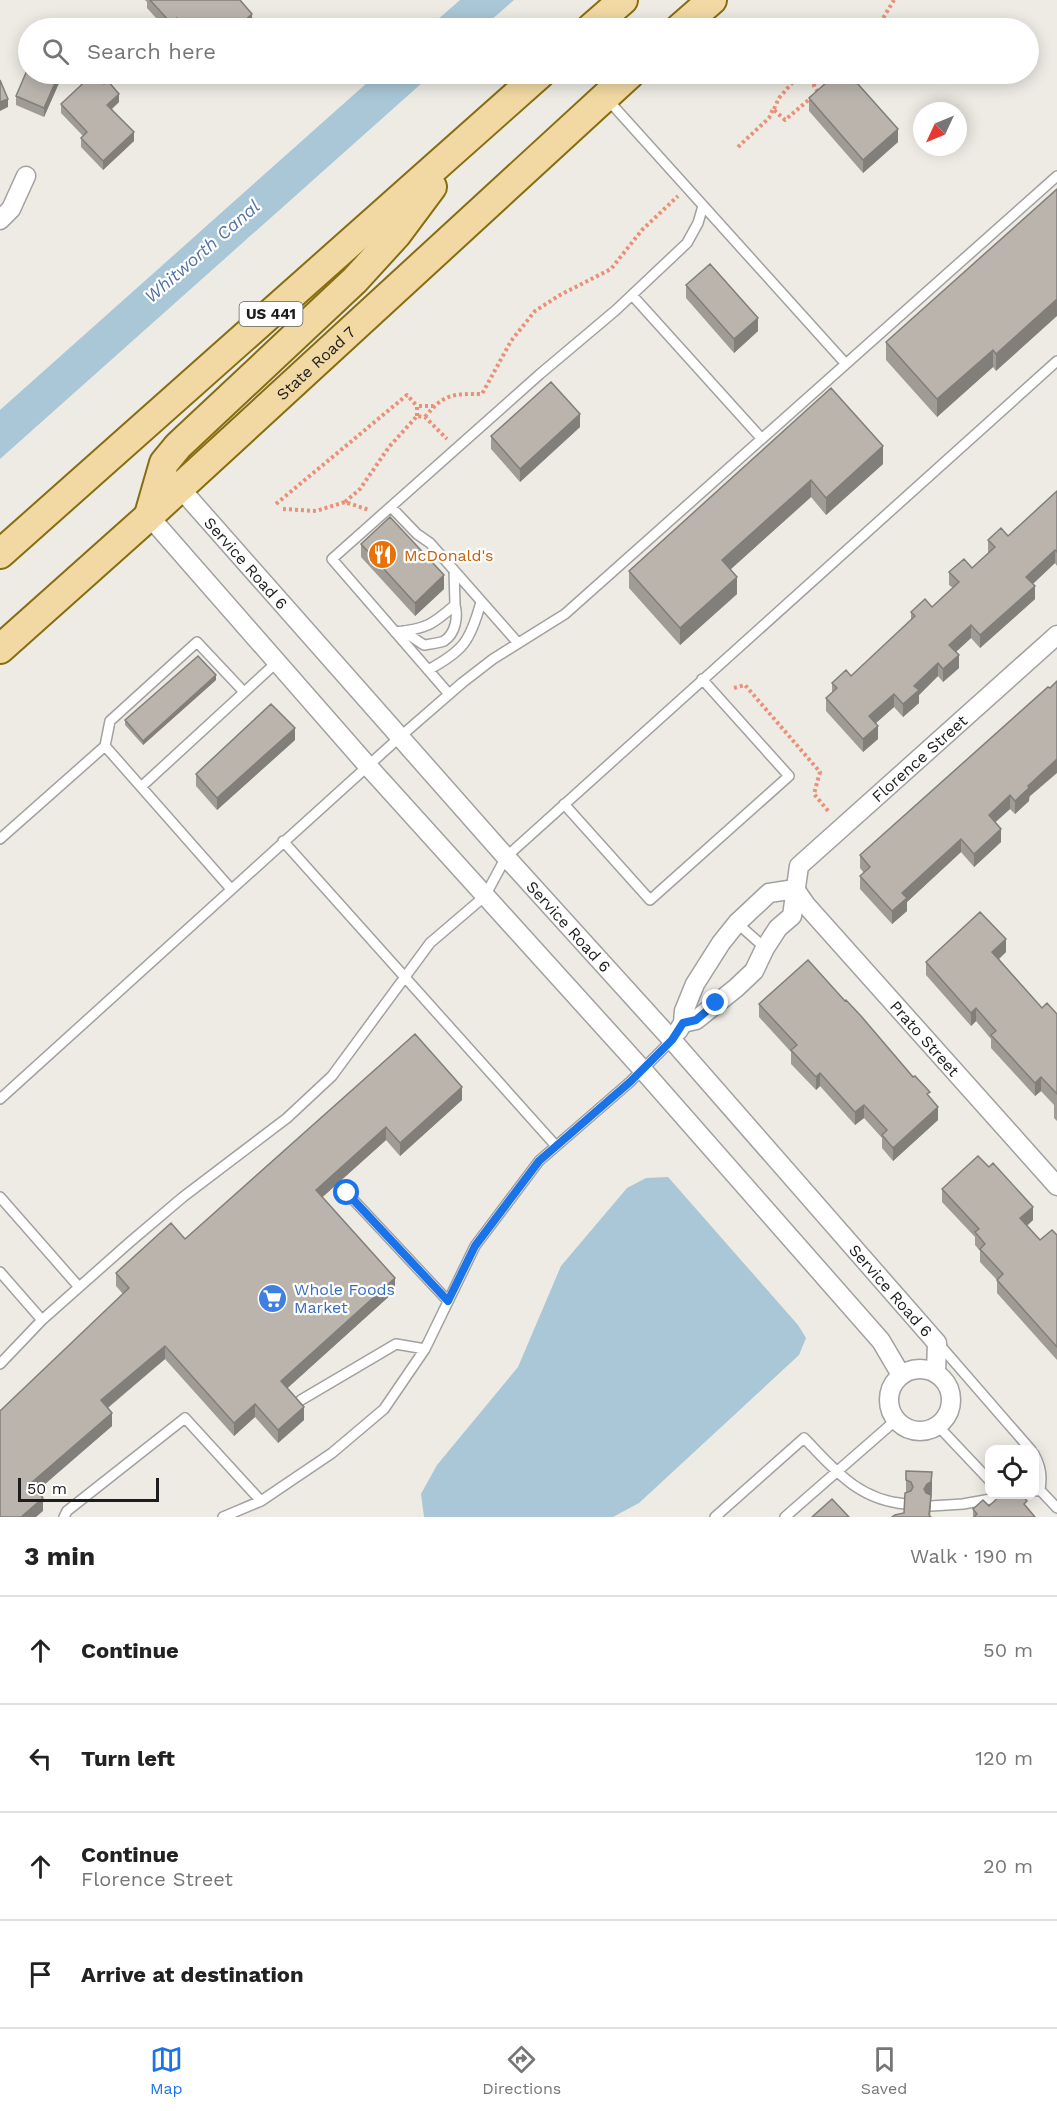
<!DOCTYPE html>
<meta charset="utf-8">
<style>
body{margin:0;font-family:"Work Sans",sans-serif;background:#f6f6f6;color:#222}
.controls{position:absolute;right:18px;bottom:18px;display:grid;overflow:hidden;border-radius:12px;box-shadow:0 3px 15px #0003}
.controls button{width:54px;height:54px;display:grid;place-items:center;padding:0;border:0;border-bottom:2px solid #e0e0e0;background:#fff;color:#222;font:30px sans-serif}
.compass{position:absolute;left:913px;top:102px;width:54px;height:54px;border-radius:50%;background:#fff;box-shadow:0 3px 15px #0003;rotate:226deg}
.scale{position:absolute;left:18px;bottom:15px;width:141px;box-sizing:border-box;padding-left:6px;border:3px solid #1d1d1d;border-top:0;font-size:16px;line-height:21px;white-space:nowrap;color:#1d1d1d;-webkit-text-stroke:4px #fff;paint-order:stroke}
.stop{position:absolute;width:18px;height:18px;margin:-14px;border:4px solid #1a73e8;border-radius:50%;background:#fff}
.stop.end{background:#1a73e8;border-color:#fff;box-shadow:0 2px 6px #0008}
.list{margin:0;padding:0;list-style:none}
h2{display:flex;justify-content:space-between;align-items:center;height:78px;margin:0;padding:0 24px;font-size:26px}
h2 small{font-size:20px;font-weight:400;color:#767676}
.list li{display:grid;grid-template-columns:39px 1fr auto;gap:18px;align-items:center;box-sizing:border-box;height:108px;padding:0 24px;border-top:2px solid #e0e0e0}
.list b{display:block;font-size:22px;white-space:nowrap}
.list p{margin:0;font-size:20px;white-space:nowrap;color:#767676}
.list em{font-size:20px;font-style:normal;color:#767676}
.icon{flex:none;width:33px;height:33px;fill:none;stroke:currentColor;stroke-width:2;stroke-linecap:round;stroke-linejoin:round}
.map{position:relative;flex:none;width:1057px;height:1517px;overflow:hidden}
.search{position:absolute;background:#fff;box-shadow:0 3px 15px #0003;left:18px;right:18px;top:18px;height:66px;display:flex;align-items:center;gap:15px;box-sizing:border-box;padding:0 21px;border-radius:33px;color:#767676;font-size:22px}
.sheet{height:510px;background:#fff}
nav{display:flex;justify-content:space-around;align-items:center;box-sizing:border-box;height:84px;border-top:2px solid #e0e0e0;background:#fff;font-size:16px;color:#767676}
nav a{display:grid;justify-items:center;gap:3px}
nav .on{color:#1a73e8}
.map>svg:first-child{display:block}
.water{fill:#a9c7d6}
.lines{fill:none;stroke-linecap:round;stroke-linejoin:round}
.lane-casing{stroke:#a1a1a1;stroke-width:12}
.street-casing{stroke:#a1a1a1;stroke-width:21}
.primary-casing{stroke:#876d0f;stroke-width:32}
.path{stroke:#eb9077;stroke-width:4;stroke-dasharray:3 3;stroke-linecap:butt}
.lane{stroke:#fff;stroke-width:9}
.street{stroke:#fff;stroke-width:18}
.primary{stroke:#f2d9a4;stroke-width:28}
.wall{fill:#a09b95}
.shaded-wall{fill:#827e79}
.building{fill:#bab4ad;stroke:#827e79;stroke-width:1.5}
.route{stroke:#1a73e8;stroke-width:8}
.labels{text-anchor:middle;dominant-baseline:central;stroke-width:4.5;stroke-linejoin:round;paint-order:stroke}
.shield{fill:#fff;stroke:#616161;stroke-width:1.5}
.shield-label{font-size:15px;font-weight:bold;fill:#1d1d1d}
.street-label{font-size:16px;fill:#1d1d1d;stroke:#fff}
.food-label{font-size:16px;fill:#c56008;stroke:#fff;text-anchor:start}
.shop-label{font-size:16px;fill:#366cbe;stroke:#fff;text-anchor:start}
.water-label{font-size:18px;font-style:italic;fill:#5472a2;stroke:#fff}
</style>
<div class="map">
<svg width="1057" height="1517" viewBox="0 0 1057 1517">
<rect width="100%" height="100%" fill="#edebe4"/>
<path class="water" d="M 460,0 L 514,0 L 482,28 L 428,28 Z
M 377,74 L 432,74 L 0,459 L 0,410 Z
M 668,1177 L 798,1325 L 806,1338 L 799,1355 L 639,1503 L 613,1517 L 424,1517 L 421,1494 L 437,1465 L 518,1367 L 561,1266 L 627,1188 L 646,1178 Z"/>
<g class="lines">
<defs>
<path id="lane" d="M 608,100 L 845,363
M 632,295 L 761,438
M 391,507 L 417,534 L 430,543 L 518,643
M 403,631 L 424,645 C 430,644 439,643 444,641 C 456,633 458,617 455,605
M 395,632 C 426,629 432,625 455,605 L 454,570
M 428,670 C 463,651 470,642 481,602
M 449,694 L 332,559 L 540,374 L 616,310 L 687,243 L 698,223 L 703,206
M 105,746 L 110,721 L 197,642 L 244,692
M 141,787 L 277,662
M 564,804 L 650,900 L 789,776 L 702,679
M 0,839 L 105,746 L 231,889
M 283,841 L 556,1146
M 737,923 L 765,948
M 0,1099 L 401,736 L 462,683 L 493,659 L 565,614 L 1057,176
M 347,1193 L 448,1301
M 0,1197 L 79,1287
M 0,1272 L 42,1320
M 938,1343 L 1031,1450
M 0,1364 L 42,1320 L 130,1242 L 183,1197 L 287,1118 L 332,1076 L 430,943 L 485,896 L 506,857 L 1057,361
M 301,1400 L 396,1344 L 425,1349
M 938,1426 L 990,1481
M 1034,1454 C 1041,1467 1042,1476 1040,1490
M 1037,1491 L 1040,1490 L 1057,1508
M 931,1506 L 963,1504 L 1019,1494
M 64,1517 L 67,1511 L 185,1418 L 261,1501
M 223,1517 L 261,1501 L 332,1453 L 384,1409 L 425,1349 L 475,1246 L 539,1161 L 630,1082 L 672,1040
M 715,1517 L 804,1438 C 835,1470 858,1500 906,1504
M 785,1517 L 896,1420"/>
<g id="street">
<path d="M 0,220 L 11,209 L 26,176"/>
<path id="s1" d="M 180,488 L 506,857 L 672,1040 L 937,1343 L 936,1373"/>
<path d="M 149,516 L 367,765 L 642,1069 L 881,1341 L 901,1375"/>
<path id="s2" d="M 795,889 L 806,905 L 1057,1186"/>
<path id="s3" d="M 683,1023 L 696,1020 L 736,988 L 754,971 L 765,948 L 778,928 L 792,916 L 799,866 L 1057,635"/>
<path d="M 678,1031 L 683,1023 L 684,1011 L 695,984 L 721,943 L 737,923 L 769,893 L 795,889"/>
<circle cx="920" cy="1400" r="31"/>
</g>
<g id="primary">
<path d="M 591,28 L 623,0"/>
<path d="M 680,28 L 712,0"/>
<path d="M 149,515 L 164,463 L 178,446 L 355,280 L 397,234 L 432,187"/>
<path d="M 0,554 L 540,74"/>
<path id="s4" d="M 0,649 L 149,516 L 630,74"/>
</g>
</defs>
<use href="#lane" class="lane-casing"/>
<use href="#street" class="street-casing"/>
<use href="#primary" class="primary-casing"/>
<path class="path" d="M 877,28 L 894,0
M 812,74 L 816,77 L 814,86 L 818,92
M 816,77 L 823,74 L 831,81
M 774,109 L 779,98 L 800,74
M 738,147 L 769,118 L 773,109 L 785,120 L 812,97
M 417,416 L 417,406 L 433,406
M 425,417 C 444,393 454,394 482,394 L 511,341 L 535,311 L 560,295 L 611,269 L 642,230 L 678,196
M 345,502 L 360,489 L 389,447 L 417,416 L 425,417 L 447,439
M 276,504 L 407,395 L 417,406
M 283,509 L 316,511 L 345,502 L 369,510
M 734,688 L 745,685 L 820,772 L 814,794 L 829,812"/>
<use href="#lane" class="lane"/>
<use href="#street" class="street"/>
<use href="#primary" class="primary"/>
</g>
<path class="wall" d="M 145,0 L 240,0 L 252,26 L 249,28 L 165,28 L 147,8 L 147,2 Z
M 63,74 L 44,117 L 16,105 L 16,96 Z
M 809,98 L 898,142 L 863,173 L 809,111 Z
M 119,102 L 112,109 L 134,141 L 103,170 L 81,147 L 81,138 L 83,136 L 61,113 L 61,104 Z
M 1057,189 L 996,371 L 993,367 L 937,417 L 886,360 L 886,342 Z
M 686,285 L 758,331 L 734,353 L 686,298 Z
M 831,388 L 883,464 L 826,515 L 811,497 L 731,569 L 737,594 L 680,645 L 629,588 L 629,571 Z
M 580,427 L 520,482 L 491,449 L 491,436 Z
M 1057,491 L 1057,566 L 1055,563 L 1033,584 L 1035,599 L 980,648 L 971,638 L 956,652 L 959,668 L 943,682 L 938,676 L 919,695 L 919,703 L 903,717 L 894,707 L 876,723 L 878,739 L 863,752 L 826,711 L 826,698 L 832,693 L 832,683 L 851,676 L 911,620 L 911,612 L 932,607 L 953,588 L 949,585 L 949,572 L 972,568 L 988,553 L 988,540 L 1008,536 Z
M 361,544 L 444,589 L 415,616 L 361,557 Z
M 216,680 L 143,745 L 125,725 L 125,720 Z
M 1048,687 L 1029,801 L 1015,814 L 1010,809 L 995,822 L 1001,842 L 974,867 L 961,852 L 907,902 L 907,911 L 892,924 L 860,889 L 860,876 L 864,873 L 860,868 L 860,855 Z
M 295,740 L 217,810 L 196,786 L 196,774 Z
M 1006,952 L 999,959 L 1042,1008 L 1057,1014 L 1057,1121 L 1054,1118 L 1054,1105 L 1041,1091 L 1035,1096 L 991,1048 L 991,1039 L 976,1021 L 971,1026 L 926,975 L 926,962 Z
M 759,1004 L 930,1097 L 938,1120 L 893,1161 L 882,1148 L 882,1138 L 864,1118 L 855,1125 L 820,1086 L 816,1090 L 791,1064 L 791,1052 L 759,1017 Z
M 415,1034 L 462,1100 L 400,1156 L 386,1140 L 322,1197 L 395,1291 L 287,1388 L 304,1420 L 278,1443 L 255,1417 L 234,1436 L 165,1359 L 108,1408 L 112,1426 L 37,1491 L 43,1511 L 0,1517 L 123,1294 L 116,1286 L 116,1273 L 185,1239 Z
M 942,1189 L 1033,1220 L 1027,1226 L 1040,1240 L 1057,1235 L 1057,1360 L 997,1293 L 997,1280 L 980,1262 L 980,1251 L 975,1245 L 975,1237 L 942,1202 Z
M 906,1471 L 932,1489 L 931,1499 L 904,1513 L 906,1493 Z
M 989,1506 L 1027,1508 L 1035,1517 L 973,1517 L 973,1509 Z"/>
<path class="shaded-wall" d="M 252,14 L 252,26 L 249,28 L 236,28 Z
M 177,18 L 177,28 L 171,28 L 171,23 Z
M 59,74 L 63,74 L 44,117 L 44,108 Z
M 119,94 L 119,102 L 107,113 L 107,105 Z
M 8,99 L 8,107 L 0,111 L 0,102 Z
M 898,129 L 898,142 L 863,173 L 863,160 Z
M 134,132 L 134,141 L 103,170 L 103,161 Z
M 1057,299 L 1057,316 L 996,371 L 996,354 Z
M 758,318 L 758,331 L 734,353 L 734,339 Z
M 993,350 L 993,367 L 937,417 L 937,399 Z
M 580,414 L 580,427 L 520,482 L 520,469 Z
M 883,446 L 883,464 L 826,515 L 826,498 Z
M 811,480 L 811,497 L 722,577 L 722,560 Z
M 1055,550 L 1055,563 L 1026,590 L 1026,577 Z
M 444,575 L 444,589 L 415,616 L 415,603 Z
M 737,577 L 737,594 L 680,645 L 680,628 Z
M 1035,586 L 1035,599 L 980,648 L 980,635 Z
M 971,625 L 971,638 L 949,658 L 949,645 Z
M 959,655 L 959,668 L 943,682 L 943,669 Z
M 938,663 L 938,676 L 919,695 L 919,703 L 903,717 L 903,704 L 914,686 Z
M 216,675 L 216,680 L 143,745 L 143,741 Z
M 894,694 L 894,707 L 869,729 L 869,716 Z
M 878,726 L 878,739 L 863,752 L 863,739 Z
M 295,728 L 295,740 L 217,810 L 217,798 Z
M 1057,759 L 1057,773 L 1029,797 L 1029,801 L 1015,814 L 1015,801 L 1028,786 Z
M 1010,795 L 1010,809 L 989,828 L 989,815 Z
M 1001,829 L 1001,842 L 974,867 L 974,854 Z
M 961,839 L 961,852 L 907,902 L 907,911 L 892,924 L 892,911 L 902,893 Z
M 1006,939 L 1006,952 L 992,965 L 992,952 Z
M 976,1008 L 976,1021 L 971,1026 L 971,1013 Z
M 820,1073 L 820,1086 L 816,1090 L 816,1077 Z
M 1041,1077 L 1041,1091 L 1035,1096 L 1035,1083 Z
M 462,1087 L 462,1100 L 400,1156 L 400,1143 Z
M 864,1105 L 864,1118 L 855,1125 L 855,1112 Z
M 938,1107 L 938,1120 L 893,1161 L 893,1148 Z
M 386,1127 L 386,1140 L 316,1203 L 316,1190 Z
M 1033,1207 L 1033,1220 L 1020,1231 L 1020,1218 Z
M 395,1278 L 395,1291 L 281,1394 L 281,1381 Z
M 165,1346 L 165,1359 L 101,1413 L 101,1400 Z
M 255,1404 L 255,1417 L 234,1436 L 234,1423 Z
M 304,1407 L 304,1420 L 278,1443 L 278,1430 Z
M 112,1413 L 112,1426 L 31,1496 L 31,1483 Z
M 932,1472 L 932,1489 L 930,1517 L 924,1489 Z
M 43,1498 L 43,1511 L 36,1517 L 21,1517 Z"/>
<path class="building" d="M 150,0 L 240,0 L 252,14 L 236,28 L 187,28 L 177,18 L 171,23 Z
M 28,68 L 28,74 L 59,74 L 44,108 L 16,96 Z
M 93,74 L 104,84 L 107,80 L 119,94 L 107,105 L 134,132 L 103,161 L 81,138 L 87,132 L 61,104 Z
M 836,74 L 849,74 L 898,129 L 863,160 L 809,98 Z
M 0,80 L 8,99 L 0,102 Z
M 1057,189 L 1057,299 L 996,354 L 993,350 L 937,399 L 886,342 Z
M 710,264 L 758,318 L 734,339 L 686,285 Z
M 551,382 L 580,414 L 520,469 L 491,436 Z
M 831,388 L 883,446 L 826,498 L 811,480 L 722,560 L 737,577 L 680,628 L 629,571 Z
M 1057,491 L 1057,552 L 1055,550 L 1026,577 L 1035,586 L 980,635 L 971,625 L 949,645 L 959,655 L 943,669 L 938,663 L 914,686 L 919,690 L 903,704 L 894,694 L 869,716 L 878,726 L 863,739 L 826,698 L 837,688 L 832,683 L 846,670 L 851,676 L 915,616 L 911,612 L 925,599 L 932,607 L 959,582 L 949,572 L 964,559 L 972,568 L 995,547 L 988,540 L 1001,528 L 1008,536 Z
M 390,517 L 444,575 L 415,603 L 361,544 Z
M 198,656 L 216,675 L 143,741 L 125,720 Z
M 1057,681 L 1057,759 L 1028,786 L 1029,788 L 1015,801 L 1010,795 L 989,815 L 1001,829 L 974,854 L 961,839 L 902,893 L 907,898 L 892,911 L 860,876 L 870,867 L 860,855 L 1048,687 L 1050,688 Z
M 271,704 L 295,728 L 217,798 L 196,774 Z
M 980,912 L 1006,939 L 992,952 L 1042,1008 L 1047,1003 L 1057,1014 L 1057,1094 L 1041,1077 L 1035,1083 L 991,1035 L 996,1031 L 976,1008 L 971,1013 L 926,962 Z
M 808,960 L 845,1001 L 846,1000 L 861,1016 L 913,1077 L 915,1076 L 930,1092 L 927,1094 L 938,1107 L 893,1148 L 882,1135 L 887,1130 L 864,1105 L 855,1112 L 820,1073 L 816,1077 L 791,1050 L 797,1045 L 759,1004 Z
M 415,1034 L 462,1087 L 400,1143 L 386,1127 L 316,1190 L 395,1278 L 281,1381 L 304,1407 L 278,1430 L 255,1404 L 234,1423 L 165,1346 L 101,1400 L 112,1413 L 31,1483 L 43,1498 L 21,1517 L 0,1517 L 0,1411 L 129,1288 L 116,1273 L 171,1223 L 185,1239 Z
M 978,1156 L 989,1167 L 993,1163 L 1033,1207 L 1020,1218 L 1040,1240 L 1052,1230 L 1057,1235 L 1057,1347 L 997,1280 L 1003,1274 L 980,1249 L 985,1244 L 975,1232 L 979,1229 L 942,1189 Z
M 906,1471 L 932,1472 L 931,1482 L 927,1484 L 924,1489 L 926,1493 L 931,1495 L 929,1515 L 931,1517 L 892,1517 L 895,1515 L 904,1513 L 905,1493 L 911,1491 L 913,1487 L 911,1482 L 906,1480 Z
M 1002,1494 L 1021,1494 L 1027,1501 L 1024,1504 L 1035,1517 L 974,1517 L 977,1514 L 973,1509 L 983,1500 L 989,1506 Z
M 832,1499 L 849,1517 L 812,1517 Z"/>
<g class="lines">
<path class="route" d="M 347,1193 L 448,1301 L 475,1246 L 539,1161 L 630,1082 L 672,1040 L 683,1023 L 696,1020 L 716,1003"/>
</g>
<defs>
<symbol id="restaurant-disc" viewBox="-11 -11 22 22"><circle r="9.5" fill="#e8710a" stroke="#fff"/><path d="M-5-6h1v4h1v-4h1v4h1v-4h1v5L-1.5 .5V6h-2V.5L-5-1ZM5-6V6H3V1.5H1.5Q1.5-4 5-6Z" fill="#fff"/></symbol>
<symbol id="supermarket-disc" viewBox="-11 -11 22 22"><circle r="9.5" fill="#3f7fe0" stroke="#fff"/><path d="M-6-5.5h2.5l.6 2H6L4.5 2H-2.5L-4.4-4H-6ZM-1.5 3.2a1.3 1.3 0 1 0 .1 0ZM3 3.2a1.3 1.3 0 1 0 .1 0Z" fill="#fff"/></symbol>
</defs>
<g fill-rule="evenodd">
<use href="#restaurant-disc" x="366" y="538" width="33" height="33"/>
<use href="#supermarket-disc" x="256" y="1282" width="33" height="33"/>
</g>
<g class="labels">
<rect class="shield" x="239.5" y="302" width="63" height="24" rx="4.5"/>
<g class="shield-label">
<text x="271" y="314">US 441</text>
</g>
<g class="street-label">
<text stroke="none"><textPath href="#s4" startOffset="426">State Road 7</textPath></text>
<text stroke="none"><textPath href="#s1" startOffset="100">Service Road 6</textPath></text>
<text stroke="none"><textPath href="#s3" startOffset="369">Florence Street</textPath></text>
<text stroke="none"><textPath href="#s1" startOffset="586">Service Road 6</textPath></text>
<text stroke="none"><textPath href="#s2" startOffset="198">Prato Street</textPath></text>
<text stroke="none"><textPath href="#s1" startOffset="1072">Service Road 6</textPath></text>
</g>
<g class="food-label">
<text x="404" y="555">McDonald's</text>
</g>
<g class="shop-label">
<text x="294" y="1289">Whole Foods<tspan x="294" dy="18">Market</tspan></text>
</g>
<g class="water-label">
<text transform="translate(202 251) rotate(-41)">Whitworth Canal</text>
</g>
</g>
</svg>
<div class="controls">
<button><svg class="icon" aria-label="locate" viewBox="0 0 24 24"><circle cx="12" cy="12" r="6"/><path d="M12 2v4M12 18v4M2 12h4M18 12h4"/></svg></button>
</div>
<svg class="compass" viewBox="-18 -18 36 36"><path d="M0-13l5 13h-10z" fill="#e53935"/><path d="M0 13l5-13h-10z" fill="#767676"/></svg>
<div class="scale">50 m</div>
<div class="stop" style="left:347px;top:1193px"></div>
<div class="stop end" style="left:716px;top:1003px"></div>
<div class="search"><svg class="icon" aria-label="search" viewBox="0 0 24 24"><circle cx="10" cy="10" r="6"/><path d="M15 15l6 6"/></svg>Search here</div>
</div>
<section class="sheet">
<h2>3 min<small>Walk · 190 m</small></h2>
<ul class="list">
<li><svg class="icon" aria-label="ahead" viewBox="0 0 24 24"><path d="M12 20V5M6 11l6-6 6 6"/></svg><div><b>Continue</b></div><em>50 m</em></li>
<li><svg class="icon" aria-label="left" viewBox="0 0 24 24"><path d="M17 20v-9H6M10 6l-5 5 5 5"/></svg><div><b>Turn left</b></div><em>120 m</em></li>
<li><svg class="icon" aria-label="ahead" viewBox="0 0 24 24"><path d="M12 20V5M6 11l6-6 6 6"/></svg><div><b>Continue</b><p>Florence Street</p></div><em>20 m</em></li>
<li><svg class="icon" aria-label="arrive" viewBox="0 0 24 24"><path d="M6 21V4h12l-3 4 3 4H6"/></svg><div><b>Arrive at destination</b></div></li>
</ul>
</section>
<nav>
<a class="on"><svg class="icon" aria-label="map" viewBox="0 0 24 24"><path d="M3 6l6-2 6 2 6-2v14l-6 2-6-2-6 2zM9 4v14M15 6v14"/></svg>Map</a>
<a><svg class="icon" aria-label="directions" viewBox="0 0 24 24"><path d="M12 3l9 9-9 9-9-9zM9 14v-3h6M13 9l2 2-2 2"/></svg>Directions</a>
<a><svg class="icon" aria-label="saved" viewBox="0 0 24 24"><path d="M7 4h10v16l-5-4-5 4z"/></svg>Saved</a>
</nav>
